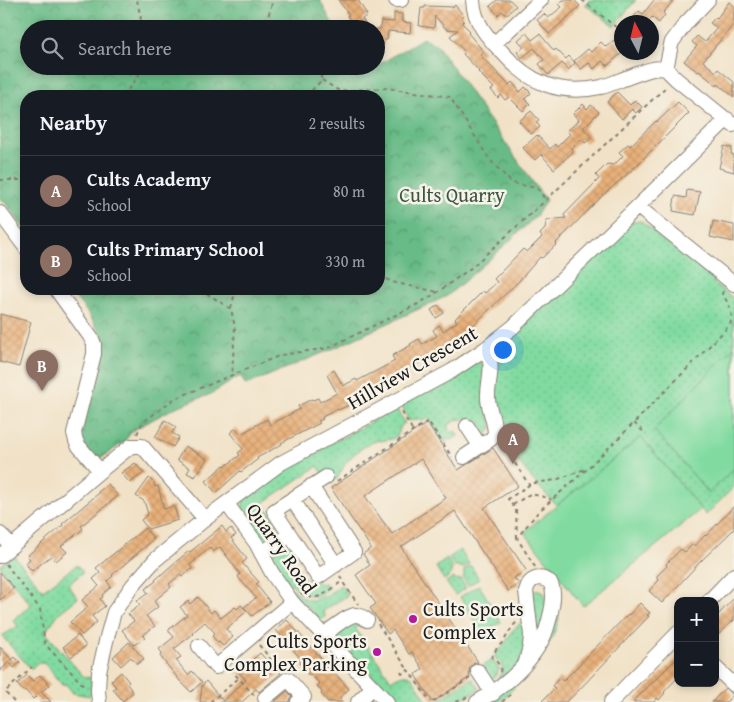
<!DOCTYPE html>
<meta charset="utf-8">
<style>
body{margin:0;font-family:"Gentium Book Plus",serif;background:#242831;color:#f1f3f6}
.controls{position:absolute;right:15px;bottom:15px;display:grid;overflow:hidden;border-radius:10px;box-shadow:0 2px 8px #0003}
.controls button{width:45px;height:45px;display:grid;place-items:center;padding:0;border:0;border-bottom:1px solid #363941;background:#171b24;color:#f1f3f6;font:25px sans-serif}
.compass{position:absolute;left:614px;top:15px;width:45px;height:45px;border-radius:50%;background:#171b24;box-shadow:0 2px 8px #0003;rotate:353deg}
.you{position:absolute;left:502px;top:349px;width:18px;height:18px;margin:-12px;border:4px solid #fff;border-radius:50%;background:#1a73e8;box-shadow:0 0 0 8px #1a73e833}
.badge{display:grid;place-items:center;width:32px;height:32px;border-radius:50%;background:#b45309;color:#fff;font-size:16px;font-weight:700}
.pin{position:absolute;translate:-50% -41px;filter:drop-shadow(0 1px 2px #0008)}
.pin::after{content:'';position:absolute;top:26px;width:18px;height:15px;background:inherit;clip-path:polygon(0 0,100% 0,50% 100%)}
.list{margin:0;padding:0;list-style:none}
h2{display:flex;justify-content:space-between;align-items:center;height:65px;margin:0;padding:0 20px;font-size:21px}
h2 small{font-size:16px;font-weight:400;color:#9ea1a6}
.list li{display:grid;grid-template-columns:32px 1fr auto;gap:15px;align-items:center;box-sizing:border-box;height:70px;padding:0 20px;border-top:1px solid #363941}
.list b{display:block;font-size:19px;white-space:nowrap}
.list p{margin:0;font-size:16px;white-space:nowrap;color:#9ea1a6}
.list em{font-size:16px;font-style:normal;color:#9ea1a6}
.icon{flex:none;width:28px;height:28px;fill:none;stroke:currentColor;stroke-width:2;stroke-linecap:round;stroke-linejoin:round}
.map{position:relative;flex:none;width:734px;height:702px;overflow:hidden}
.search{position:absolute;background:#171b24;box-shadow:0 2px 8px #0003;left:20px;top:20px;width:365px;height:55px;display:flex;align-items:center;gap:12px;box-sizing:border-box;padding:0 18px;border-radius:28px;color:#9ea1a6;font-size:19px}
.panel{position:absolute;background:#171b24;box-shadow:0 2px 8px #0003;left:20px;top:90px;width:365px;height:205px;border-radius:20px}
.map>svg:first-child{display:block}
.green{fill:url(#green-dots);stroke:#4e7c5e}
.forest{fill:url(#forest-crowns);stroke:#426c51}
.pitch{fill:#81dba0;stroke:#4e7c5e}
.building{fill:url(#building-cross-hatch);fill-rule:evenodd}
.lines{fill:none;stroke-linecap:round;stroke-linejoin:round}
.minor-casing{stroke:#867f72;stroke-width:16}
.path{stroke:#867f72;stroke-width:2;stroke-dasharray:4 4;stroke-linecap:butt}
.minor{stroke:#fff;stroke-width:14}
.poi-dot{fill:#b5179e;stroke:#f7f3e8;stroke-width:2}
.labels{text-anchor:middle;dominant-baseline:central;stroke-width:5;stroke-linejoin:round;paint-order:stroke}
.park-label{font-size:20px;fill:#3a5544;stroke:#f7f3e8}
.street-label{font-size:20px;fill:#1c1c1c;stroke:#f7f3e8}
.poi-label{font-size:20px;fill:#1c1c1c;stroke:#f7f3e8;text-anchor:start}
</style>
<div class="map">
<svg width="734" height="702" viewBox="0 0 734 702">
<defs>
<pattern id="green-dots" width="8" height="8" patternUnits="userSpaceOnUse" patternTransform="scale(1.25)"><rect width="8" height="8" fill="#81dba0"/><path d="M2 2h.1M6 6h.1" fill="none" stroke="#6fbb89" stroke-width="1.8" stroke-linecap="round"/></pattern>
<pattern id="forest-crowns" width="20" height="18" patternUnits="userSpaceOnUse" patternTransform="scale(1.25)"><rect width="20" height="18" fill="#68bb86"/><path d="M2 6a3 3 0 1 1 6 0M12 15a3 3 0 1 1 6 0" fill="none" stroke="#55976d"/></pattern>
<pattern id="building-cross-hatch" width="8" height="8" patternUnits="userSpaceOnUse" patternTransform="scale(1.25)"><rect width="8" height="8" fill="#e8b07a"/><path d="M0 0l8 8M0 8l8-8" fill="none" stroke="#c69769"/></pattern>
</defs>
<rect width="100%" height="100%" fill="#f7f3e8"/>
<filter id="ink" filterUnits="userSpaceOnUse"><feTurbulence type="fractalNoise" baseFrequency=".02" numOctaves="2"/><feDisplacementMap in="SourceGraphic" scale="10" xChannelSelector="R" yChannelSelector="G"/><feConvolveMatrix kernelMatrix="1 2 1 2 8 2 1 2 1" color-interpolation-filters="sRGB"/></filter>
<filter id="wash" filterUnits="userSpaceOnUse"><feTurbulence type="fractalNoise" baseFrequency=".0096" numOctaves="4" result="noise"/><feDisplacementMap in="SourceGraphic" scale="20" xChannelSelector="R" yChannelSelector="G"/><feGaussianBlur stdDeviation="1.12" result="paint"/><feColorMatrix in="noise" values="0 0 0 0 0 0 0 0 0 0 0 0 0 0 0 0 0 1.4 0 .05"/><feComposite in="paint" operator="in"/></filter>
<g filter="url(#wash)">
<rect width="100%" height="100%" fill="#f1e2c7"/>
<path class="green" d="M 590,0 L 636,0 L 614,26 L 585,4 Z
M 641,221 L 714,279 L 715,284 L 734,299 L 734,487 L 706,515 L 641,437 L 557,506 L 533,480 L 511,452 L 503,432 L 495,404 L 494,386 L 496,373 L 499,366 L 501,345 L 632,222 Z
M 477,362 L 481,363 L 484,366 L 492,428 L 485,436 C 476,435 472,424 467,417 L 461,420 L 460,418 L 447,426 L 451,433 L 455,431 L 458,436 L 450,441 L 448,437 L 445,439 L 447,442 L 444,443 L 428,418 L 423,421 L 421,420 L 416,419 L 409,421 L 401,405 Z
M 396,408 L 405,423 L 401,426 L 398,435 L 392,439 L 380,441 L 379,440 L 368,444 L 354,454 L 345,464 L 337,479 L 326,485 L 323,474 L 318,466 L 263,503 L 279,528 C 280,537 274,539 268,543 L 261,537 L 242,511 L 244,498 L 274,475 Z
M 286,543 L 291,545 L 294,550 L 289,554 L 306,581 L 313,577 L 319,584 L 325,583 L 329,588 C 325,591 320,596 315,596 C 307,597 290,584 284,578 C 279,573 272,561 272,554 Z
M 460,550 L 469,564 L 463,568 L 458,566 L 455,566 L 449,558 Z
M 13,555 L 43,590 L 77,565 L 83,572 L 68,585 L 78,598 L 59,613 L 45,632 L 84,677 L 92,678 L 90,696 L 73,693 L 66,684 L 62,685 L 44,663 L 37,663 L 31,669 L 2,636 L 18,626 L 13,620 L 31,605 L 0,566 Z
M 447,559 L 453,568 L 451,570 L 451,575 L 444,580 L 436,567 Z
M 471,566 L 479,579 L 468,586 L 463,578 L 464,576 L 464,570 Z
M 453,578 L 457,580 L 460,579 L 466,588 L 455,595 L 446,582 Z
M 341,585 L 348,595 L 323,611 L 325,615 L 325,617 L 321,620 L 319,619 L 291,589 C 297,590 299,595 304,598 C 317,605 331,592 341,585 Z
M 536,590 L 539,590 L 543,592 C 549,607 543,620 538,635 L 532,596 L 533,592 Z
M 557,615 L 559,617 C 552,651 524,678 500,702 L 488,702 Z
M 525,622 L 525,649 L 518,664 L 495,683 L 503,670 L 501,664 L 494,657 L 498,651 C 510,643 508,627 525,622 Z
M 353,623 L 359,624 L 355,628 L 391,680 C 399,677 404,672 412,677 L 428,702 L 396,702 L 339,641 L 340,633 Z
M 492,660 L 499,668 L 499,670 L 491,682 L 481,667 Z
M 472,678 L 480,689 C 465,698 454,702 436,702 Z"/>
<path class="forest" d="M 0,0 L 320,0 L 335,29 L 29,29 L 29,66 L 352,66 L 362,70 L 373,68 L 423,38 L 437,45 L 537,188 L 546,200 L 536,216 L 489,260 L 447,296 L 330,350 L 246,385 L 240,376 L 211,394 L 176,407 L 133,430 L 124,442 L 103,457 L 93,457 C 89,452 83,447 81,441 C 71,407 108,379 103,345 C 100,325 81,305 69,289 L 379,289 L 379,96 L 26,96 L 26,231 L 5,202 L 0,199 Z"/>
<path class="pitch" d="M 734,347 L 734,468 L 709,493 L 654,430 Z
M 641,437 L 701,509 L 583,606 L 524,532 Z
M 479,585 L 501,622 L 482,633 L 460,597 Z"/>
<g id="blocks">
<path class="building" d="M 338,0 L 358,0 L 367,15 L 362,19 L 369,29 L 356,29 L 347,16 L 349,15 Z
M 497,0 L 510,0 L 516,6 L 506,15 L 502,11 L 498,15 L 490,6 Z
M 563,0 L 574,0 L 580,6 L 549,34 L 537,20 L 544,14 L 548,18 L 562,7 L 559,4 Z
M 654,0 L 674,0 L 663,13 L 665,15 L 659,23 L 652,17 L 648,22 L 629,22 L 639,11 L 643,14 Z
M 729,2 L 734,6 L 734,24 L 703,61 L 716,72 L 718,69 L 734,82 L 734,97 L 718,84 L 717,86 L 699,71 L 698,72 L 684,61 L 697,46 L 692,42 L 697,36 L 705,42 L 717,28 L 710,23 L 716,17 L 717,18 Z
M 455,5 L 463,15 L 461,17 L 464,21 L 462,23 L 470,31 L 468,33 L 484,52 L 480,55 L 509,85 L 512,82 L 520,92 L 525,87 L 531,93 L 525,99 L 530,104 L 523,111 L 509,97 L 505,100 L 501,95 L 498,98 L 491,90 L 494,88 L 478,72 L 479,71 L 463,54 L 465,52 L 450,36 L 458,30 L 446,29 L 435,16 L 434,28 L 419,26 L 421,8 L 425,8 L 425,6 L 453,7 Z
M 394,13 L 402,14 L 402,22 L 411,23 L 410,33 L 388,31 L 387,40 L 384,40 L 383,46 L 376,46 L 376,29 L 380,29 L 381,21 L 394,22 Z
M 526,33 L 532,40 L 540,34 L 554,51 L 556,49 L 566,59 L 569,56 L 575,63 L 568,70 L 562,63 L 548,75 L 539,64 L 544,60 L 534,48 L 522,58 L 517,52 L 524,47 L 518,40 Z
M 614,40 L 622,48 L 622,53 L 607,66 L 602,61 L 594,69 L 589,63 L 581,69 L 574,61 L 588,49 L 591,52 L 601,42 L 606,47 Z
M 617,92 L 630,105 L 635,100 L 642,107 L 636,113 L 632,109 L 622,119 L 607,102 Z
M 678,102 L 689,113 L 632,170 L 602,196 L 556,243 L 557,244 L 542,258 L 540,257 L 519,281 L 467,331 L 437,351 L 438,352 L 396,376 L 398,379 L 356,402 L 338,410 L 338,409 L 322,417 L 323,419 L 318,421 L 320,423 L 281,443 L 282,444 L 257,458 L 258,459 L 241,472 L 240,471 L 216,493 L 206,481 L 224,465 L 225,466 L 228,464 L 240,455 L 238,453 L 243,449 L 230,433 L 236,428 L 241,434 L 267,419 L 270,425 L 300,409 L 298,406 L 312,399 L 313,400 L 318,398 L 320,402 L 337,393 L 327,375 L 334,370 L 343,386 L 356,379 L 357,381 L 395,361 L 392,356 L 411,345 L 410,344 L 419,339 L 422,344 L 437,336 L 433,330 L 439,325 L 443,331 L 457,322 L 455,319 L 483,291 L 485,293 L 497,282 L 494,279 L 523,249 L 527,252 L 542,237 L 540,234 L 545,229 L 546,223 L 548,220 L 566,218 L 564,215 L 599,179 L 596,175 L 607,164 L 614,165 L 623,156 L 619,152 L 628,144 L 630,146 L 656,121 L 657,122 Z
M 583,104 L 587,109 L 591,105 L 599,112 L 583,128 L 592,138 L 585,143 L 581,139 L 571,149 L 573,152 L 554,169 L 541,154 L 535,160 L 523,148 L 537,135 L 550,149 L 555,144 L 557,147 L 570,134 L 567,131 L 579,120 L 573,114 Z
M 531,111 L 539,120 L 536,122 L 540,127 L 531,134 L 519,121 Z
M 724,146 L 732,148 L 731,154 L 734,155 L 734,172 L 719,168 Z
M 687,190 L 700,192 L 695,215 L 673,211 L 675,196 L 686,198 Z
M 713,221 L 734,225 L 734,242 L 710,237 Z
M 438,305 L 444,313 L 436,318 L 431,310 Z
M 0,314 L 31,322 L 19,367 L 0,362 Z
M 165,420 L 176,427 L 172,433 L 179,437 L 173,447 L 155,437 Z
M 427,423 L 458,470 L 493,448 L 518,486 L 484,508 L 526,570 L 514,578 L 519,584 L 508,591 L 455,511 L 401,547 L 478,662 L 474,663 L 470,667 L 469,671 L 470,674 L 469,675 L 470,677 L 433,702 L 415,675 L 423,669 L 412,652 L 409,654 L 393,630 L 388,634 L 370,608 L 376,604 L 356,575 L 370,565 L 363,554 L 371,548 L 331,488 ZM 421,459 L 446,498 L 392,534 L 365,496 Z
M 185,446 L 207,459 L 195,477 L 187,473 L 190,468 L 177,460 Z
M 135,463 L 144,473 L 130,483 L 121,473 Z
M 149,478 L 154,483 L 155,487 L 158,486 L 164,509 L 174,506 L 178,520 L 148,529 L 141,520 L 148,514 L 144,501 L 136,496 Z
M 108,484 L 118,496 L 81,526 L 83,529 L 61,546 L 67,552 L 56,561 L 51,556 L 32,571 L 25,563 L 30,559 L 27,556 L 63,525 L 62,524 L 99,493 L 98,492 Z
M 734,506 L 734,529 L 700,562 L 662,603 L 649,591 L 659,580 L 656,577 L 667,566 L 666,564 L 681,549 L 685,552 L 693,544 L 695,546 L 705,535 L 706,536 Z
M 222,526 L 226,532 L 231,528 L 236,535 L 231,538 L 247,559 L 242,563 L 259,582 L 256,584 L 270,602 L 252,616 L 244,607 L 256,598 L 238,577 L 240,574 L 220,547 L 213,552 L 210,548 L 196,559 L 196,560 L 190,565 L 192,569 L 182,577 L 180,575 L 169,584 L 171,587 L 154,601 L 158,607 L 146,616 L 155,626 L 143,635 L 145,637 L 134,645 L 122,630 L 134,621 L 128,614 L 140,605 L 137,601 L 148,593 L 145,589 L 156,581 L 155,580 L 172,565 L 189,551 L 190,552 Z
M 145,528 L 154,539 L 112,575 L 113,576 L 107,581 L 111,587 L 102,595 L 103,597 L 100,599 L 105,606 L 92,616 L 97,622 L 82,635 L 70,622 L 88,607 L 82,600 L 99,586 L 93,579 L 100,573 L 96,568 Z
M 0,572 L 14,588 L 0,600 Z
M 198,597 L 211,613 L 214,610 L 221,618 L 235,607 L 237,609 L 241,605 L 247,611 L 226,629 L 233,637 L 223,646 L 219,642 L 218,643 L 212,636 L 215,633 L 205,622 L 192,633 L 193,634 L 174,649 L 181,657 L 176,660 L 188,675 L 192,671 L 202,682 L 191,692 L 180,681 L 160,656 L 162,653 L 159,649 L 174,637 L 168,630 L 187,615 L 180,607 L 188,601 L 190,604 Z
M 734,598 L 734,620 L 715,638 L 715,618 Z
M 640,603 L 650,613 L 647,615 L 649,616 L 577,692 L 566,702 L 541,702 L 555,688 L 552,686 L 559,678 L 563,681 L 628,614 L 629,615 Z
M 287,620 L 349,689 L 339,698 L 343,702 L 328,702 L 321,694 L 322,692 L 317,686 L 320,684 L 311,675 L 307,674 L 307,671 L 300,663 L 302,660 L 276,630 Z
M 78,635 L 86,646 L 71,657 L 63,647 Z
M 129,642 L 144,659 L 137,664 L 131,657 L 121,666 L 113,657 Z
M 0,647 L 12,660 L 15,657 L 20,662 L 14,668 L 9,662 L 0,671 Z
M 260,653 L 277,672 L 279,671 L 281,673 L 259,692 L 256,689 L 242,702 L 200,702 L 202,686 L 206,681 L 223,701 L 246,680 L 239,672 Z
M 678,657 L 678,677 L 664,692 L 665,693 L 659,700 L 657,698 L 654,702 L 633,702 Z
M 121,672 L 129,682 L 127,684 L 133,692 L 123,701 L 113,689 L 116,687 L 111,681 Z
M 27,675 L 33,681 L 40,675 L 50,685 L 41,692 L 51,702 L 40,702 L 35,697 L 33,699 L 25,690 L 23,691 L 17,684 Z
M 725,688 L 733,695 L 726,702 L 712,702 Z
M 287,691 L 292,696 L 289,702 L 274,702 Z"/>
</g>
</g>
<g filter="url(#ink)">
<use href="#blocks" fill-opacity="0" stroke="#867f72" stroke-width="1"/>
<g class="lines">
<defs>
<path id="minor" d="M 396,0 L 401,0
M 473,0 C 474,22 487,37 502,52 C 529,83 559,96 601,87 C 609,85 618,81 626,78 C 639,74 652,66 666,69
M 494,44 L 541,0
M 666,69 L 676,79 L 733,125
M 666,69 L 671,45 L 672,42 L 686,23 L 708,0
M 638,207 L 734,284
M 0,213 L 26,248
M 56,289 L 92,339 L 94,344 L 94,354 L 74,433 L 76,441 L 78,445 L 100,471
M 467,426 L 480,446
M 464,457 L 491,439 L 495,434 C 495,422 489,411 488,399 C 487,382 496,364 485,349
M 311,486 L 354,552 L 318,577 L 274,511 L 326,477
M 292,499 L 336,565
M 227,504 L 256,543 L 272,573 L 292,602 L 387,702
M 0,534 L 12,546
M 261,553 L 290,535
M 0,556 L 100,471 L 131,446 L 142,446 L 205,519
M 709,601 L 734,575
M 323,635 C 331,630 347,615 356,615 C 360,615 363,617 367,620
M 199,646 L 216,667 L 292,602
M 715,667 L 734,685
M 478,671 L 493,694
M 265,698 L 288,679 L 304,697 L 298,702
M 99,702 L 98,691 L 99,672 L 107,637 L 114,612 L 133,585 L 155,560 L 205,519 L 281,463 L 452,371 L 485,349 L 513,327 L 664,181 L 727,119
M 358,702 L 373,687
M 477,702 C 504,687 529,665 543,638 C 547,630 549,621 551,612 C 553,602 555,591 550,582 C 539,575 529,578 526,591 L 531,635 L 530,646 L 526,662
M 611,702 L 678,633"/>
</defs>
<use href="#minor" class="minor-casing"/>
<path class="path" d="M 137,0 L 143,29
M 582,0 L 622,32
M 268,29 L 265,27 L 273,0
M 322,80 L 339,91 L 387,88 L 450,97 L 490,160 L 512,183 L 537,188 L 546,200
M 123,96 L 139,75 L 140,66
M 306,96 L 322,80 L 319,70 L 314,66
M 0,180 L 20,180 L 26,184
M 379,275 L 392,282 L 438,292
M 200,289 L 231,309 L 235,327 L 232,375
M 231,308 L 236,289
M 402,412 L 413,431
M 634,423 L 646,434
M 137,434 L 142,423 L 174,399 L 281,355 L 328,348 L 420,303 L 438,292 L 472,267 L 546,200 L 667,86
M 502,443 L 529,485
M 337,481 L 428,421 L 452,457
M 513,505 L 528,495 L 531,494 L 549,498 L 551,500
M 517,538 L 516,510 L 508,499 L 529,485 L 535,483 L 556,480 L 585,469
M 6,564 L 40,609 L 45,644 L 84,686 L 87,687
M 535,567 L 517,538 L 538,512 L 588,468 L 634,423 L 730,325 C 734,312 729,304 722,294 L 723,291
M 340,576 L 344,584 L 358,604
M 301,593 C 316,605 330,590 342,581
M 378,624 L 408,670
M 259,645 L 280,670
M 230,669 L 254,695
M 401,672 L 402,674 L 408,670 L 431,702
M 500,672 C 502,666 496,661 492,657 C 495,650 497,648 502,643 C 508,636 510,628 517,622
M 14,702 L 5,692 L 32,667
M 212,702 L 211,701 L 239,678
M 433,702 L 470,678
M 456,702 L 468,697
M 502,702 L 510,695"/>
<use href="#minor" class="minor"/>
</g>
</g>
<g class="poi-dot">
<circle cx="413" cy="619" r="5"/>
<circle cx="377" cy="652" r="5"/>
</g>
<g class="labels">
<g class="park-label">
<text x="452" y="194">Cults Quarry</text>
</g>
<g class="street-label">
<text transform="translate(412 367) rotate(-30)">Hillview Crescent</text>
<text transform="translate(282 548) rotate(55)">Quarry Road</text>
</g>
<g class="poi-label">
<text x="423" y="608">Cults Sports<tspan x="423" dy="23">Complex</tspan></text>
<text x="367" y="640" text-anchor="end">Cults Sports<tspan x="367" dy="23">Complex Parking</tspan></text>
</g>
</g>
</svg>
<div class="controls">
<button>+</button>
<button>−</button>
</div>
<svg class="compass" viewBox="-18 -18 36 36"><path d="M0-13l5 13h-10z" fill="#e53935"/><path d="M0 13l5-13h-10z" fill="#9ea1a6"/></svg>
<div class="you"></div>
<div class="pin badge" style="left:513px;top:464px;background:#8d6e63">A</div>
<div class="pin badge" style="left:42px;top:391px;background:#8d6e63">B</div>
<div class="search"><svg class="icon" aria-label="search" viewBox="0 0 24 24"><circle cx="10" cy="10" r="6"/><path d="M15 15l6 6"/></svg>Search here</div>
<section class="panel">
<h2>Nearby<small>2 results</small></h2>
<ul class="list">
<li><span class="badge" style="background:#8d6e63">A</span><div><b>Cults Academy</b><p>School</p></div><em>80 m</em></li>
<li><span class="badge" style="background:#8d6e63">B</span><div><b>Cults Primary School</b><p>School</p></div><em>330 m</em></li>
</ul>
</section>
</div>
